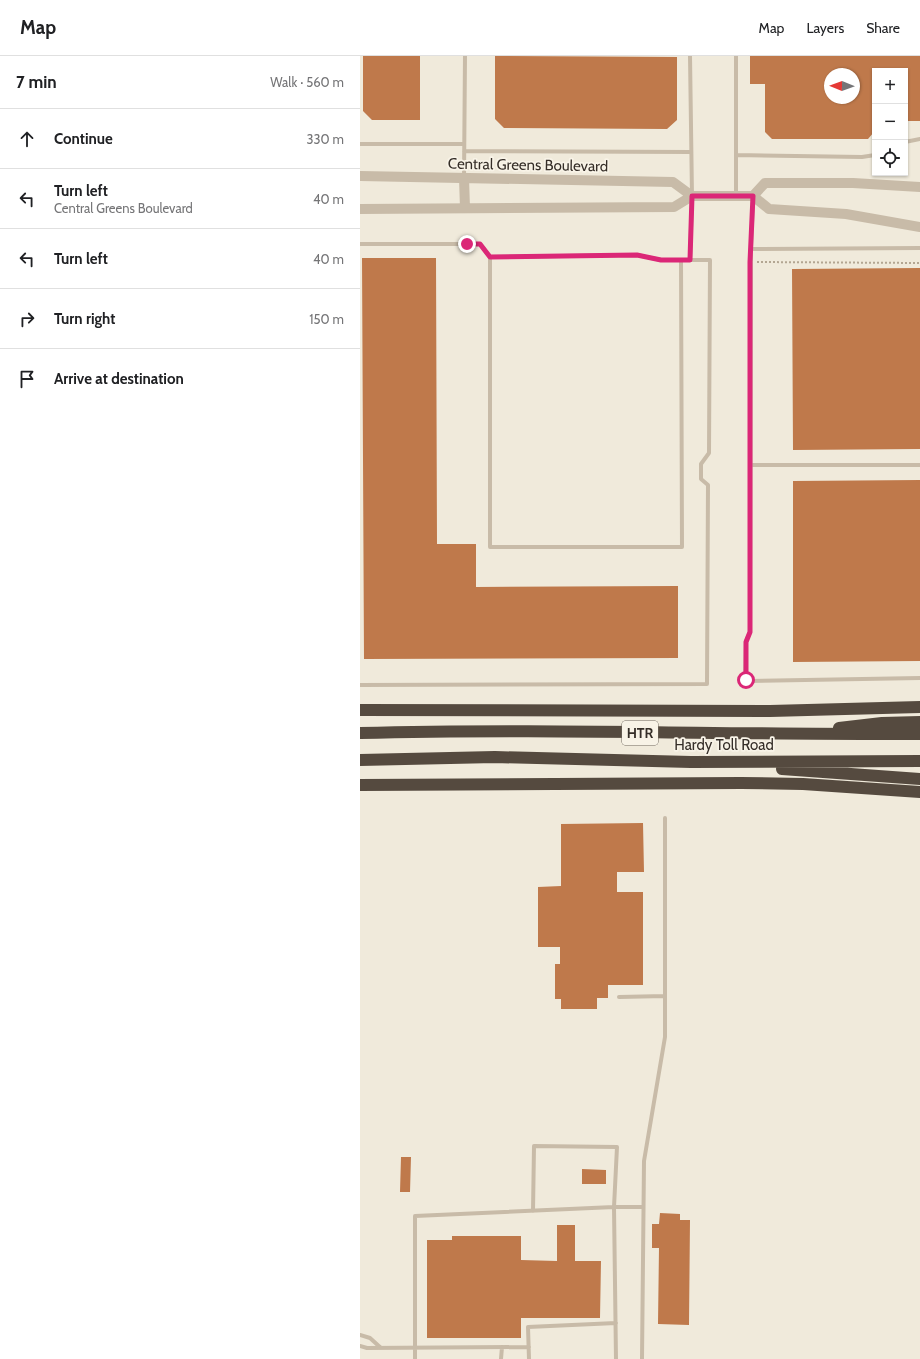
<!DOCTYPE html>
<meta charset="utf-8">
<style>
body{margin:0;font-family:Cabin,sans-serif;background:#f6f6f6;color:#202124}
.controls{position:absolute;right:12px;top:12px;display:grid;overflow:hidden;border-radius:0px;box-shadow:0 1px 3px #0004}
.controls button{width:36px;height:36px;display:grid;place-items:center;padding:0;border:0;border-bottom:1px solid #e0e0e0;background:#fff;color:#202124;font:20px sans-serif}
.compass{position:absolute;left:464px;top:12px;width:36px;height:36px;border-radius:50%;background:#fff;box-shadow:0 1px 3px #0004;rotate:271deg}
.stop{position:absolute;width:12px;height:12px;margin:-9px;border:3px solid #db2777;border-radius:50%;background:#fff}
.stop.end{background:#db2777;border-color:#fff;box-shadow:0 1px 4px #0008}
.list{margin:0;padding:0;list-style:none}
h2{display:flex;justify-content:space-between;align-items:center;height:52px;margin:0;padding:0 16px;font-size:17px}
h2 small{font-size:13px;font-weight:400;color:#757577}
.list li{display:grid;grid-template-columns:26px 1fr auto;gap:12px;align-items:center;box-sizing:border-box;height:60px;padding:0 16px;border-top:1px solid #e0e0e0}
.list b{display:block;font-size:15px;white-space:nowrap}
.list p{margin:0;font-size:13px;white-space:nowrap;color:#757577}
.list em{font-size:13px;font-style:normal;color:#757577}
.icon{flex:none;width:22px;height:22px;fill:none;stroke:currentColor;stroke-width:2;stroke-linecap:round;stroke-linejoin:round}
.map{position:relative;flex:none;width:560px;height:1303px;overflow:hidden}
header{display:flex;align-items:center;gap:24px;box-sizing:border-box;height:56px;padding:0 20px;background:#fff;border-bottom:1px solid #e0e0e0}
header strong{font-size:19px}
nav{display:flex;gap:22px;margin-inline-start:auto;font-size:14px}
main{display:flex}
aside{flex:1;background:#fff}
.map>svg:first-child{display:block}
.building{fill:#bf794b;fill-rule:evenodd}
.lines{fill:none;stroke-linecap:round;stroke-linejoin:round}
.path{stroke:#b3a692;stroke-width:2;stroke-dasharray:2 2;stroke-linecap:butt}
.service{stroke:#c8bba8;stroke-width:4}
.tertiary{stroke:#c8bba8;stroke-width:10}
.motorway{stroke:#554a3f;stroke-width:12}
.route{stroke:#db2777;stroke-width:5}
.labels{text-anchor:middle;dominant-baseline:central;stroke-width:3.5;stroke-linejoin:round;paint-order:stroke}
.shield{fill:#f8f3e7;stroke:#706961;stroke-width:1}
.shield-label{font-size:14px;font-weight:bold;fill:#352e28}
.street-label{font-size:15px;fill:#352e28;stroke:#f8f3e7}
</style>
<header>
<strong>Map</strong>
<nav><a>Map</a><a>Layers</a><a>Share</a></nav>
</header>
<main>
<aside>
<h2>7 min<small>Walk · 560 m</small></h2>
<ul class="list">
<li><svg class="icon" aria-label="ahead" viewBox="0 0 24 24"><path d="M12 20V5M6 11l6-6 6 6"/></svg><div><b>Continue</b></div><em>330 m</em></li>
<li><svg class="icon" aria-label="left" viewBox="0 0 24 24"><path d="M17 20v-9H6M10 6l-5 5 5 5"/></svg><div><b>Turn left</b><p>Central Greens Boulevard</p></div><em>40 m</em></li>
<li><svg class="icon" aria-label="left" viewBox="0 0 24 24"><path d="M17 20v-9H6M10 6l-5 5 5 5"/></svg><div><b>Turn left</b></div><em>40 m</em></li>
<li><svg class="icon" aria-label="right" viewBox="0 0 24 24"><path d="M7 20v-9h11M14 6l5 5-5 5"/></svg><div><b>Turn right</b></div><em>150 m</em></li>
<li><svg class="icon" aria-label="arrive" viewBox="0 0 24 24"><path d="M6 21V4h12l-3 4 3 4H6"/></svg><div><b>Arrive at destination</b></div></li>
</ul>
</aside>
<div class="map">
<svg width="560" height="1303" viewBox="0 0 560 1303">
<rect width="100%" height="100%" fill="#f0eadb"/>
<path class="building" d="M 3,0 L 60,0 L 60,64 L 12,64 L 3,55 Z
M 135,0 L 317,1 L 317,64 L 307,73 L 144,72 L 135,63 Z
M 390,0 L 560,0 L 560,65 L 545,65 L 545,15 L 515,15 L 514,76 L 508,83 L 412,83 L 405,76 L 405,28 L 390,28 ZM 470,18 L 494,18 L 494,42 L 470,42 Z
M 2,202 L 76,202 L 77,488 L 116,488 L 116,531 L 318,530 L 318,602 L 4,603 Z
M 560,212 L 560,393 L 433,394 L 432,213 Z
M 560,424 L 560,605 L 433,606 L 433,425 Z
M 283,767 L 284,816 L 257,816 L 257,836 L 283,836 L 283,929 L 248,929 L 248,942 L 237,942 L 237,953 L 201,953 L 201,943 L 195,943 L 195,908 L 200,908 L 200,891 L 178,891 L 178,831 L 201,830 L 201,768 Z
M 41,1101 L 51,1101 L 50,1136 L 40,1136 Z
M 222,1113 L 246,1114 L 246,1128 L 222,1128 Z
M 300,1157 L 320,1158 L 320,1164 L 330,1164 L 329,1269 L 298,1268 L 299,1192 L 292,1192 L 292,1168 L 299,1168 Z
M 197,1169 L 215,1169 L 215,1205 L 241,1205 L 240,1262 L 161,1262 L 161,1282 L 67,1282 L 67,1184 L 92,1184 L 92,1180 L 161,1180 L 161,1204 L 197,1205 Z"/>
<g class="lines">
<path class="path" d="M 397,206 L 560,207"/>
<path class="service" d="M 376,0 L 376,140
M 545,86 L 560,83
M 0,88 L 104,88
M 104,95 L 331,96
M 376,99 L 502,101 L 515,99
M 104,122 L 105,0
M 393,142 L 391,193 L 390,576 L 386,585 L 385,625 L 560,622
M 0,188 L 120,188 L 130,201 L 277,199 L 301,204 L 330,204
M 391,193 L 560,192
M 130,201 L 130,491 L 322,491 L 321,204
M 390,409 L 560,409
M 0,629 L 347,628 L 348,429 L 341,423 L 341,408 L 349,397 L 350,204 L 330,204 L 332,140 L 330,0
M 259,941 L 305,940
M 173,1155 L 174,1090 L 257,1091 L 254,1151 L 256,1303
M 0,1279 L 10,1282 L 21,1292
M 0,1290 L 7,1292 L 169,1291
M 55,1303 L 55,1160 L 254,1151 L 283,1151
M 141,1303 L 142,1291
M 169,1303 L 168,1271 L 256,1267
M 282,1303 L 284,1105 L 305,981 L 305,762"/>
<path class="tertiary" d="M 0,120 L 313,126 L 332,140
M 104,122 L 105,152
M 393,140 L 405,127 L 493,127 L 560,131
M 0,153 L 314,151 L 332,140 L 393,140 L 409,153 L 486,158 L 560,171"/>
<path class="motorway" d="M 0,654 L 410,655 L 560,651
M 479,672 L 522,667 L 560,666
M 0,677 C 187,672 373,679 560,678
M 0,704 L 135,701 L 331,706 L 560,705
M 422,713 L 560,723
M 0,729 L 381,727 L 443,728 L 560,736"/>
</g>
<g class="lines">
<path class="route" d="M 107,188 L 120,188 L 130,201 L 277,199 L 301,204 L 330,204 L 332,140 L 393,140 L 390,206 L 390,576 L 386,586 L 386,624"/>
</g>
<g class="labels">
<rect class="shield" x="262" y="665" width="36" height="24" rx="3"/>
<g class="shield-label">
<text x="280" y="677">HTR</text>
</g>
<g class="street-label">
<text transform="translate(168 109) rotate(1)">Central Greens Boulevard</text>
<text x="364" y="689">Hardy Toll Road</text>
</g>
</g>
</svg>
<div class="controls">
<button>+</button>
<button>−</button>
<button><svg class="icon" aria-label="locate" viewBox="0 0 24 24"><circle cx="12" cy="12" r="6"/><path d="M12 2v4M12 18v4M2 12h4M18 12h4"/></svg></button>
</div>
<svg class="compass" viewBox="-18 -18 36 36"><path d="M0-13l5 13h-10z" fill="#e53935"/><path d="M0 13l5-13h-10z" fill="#757577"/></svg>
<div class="stop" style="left:386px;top:624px"></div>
<div class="stop end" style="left:107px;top:188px"></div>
</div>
</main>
